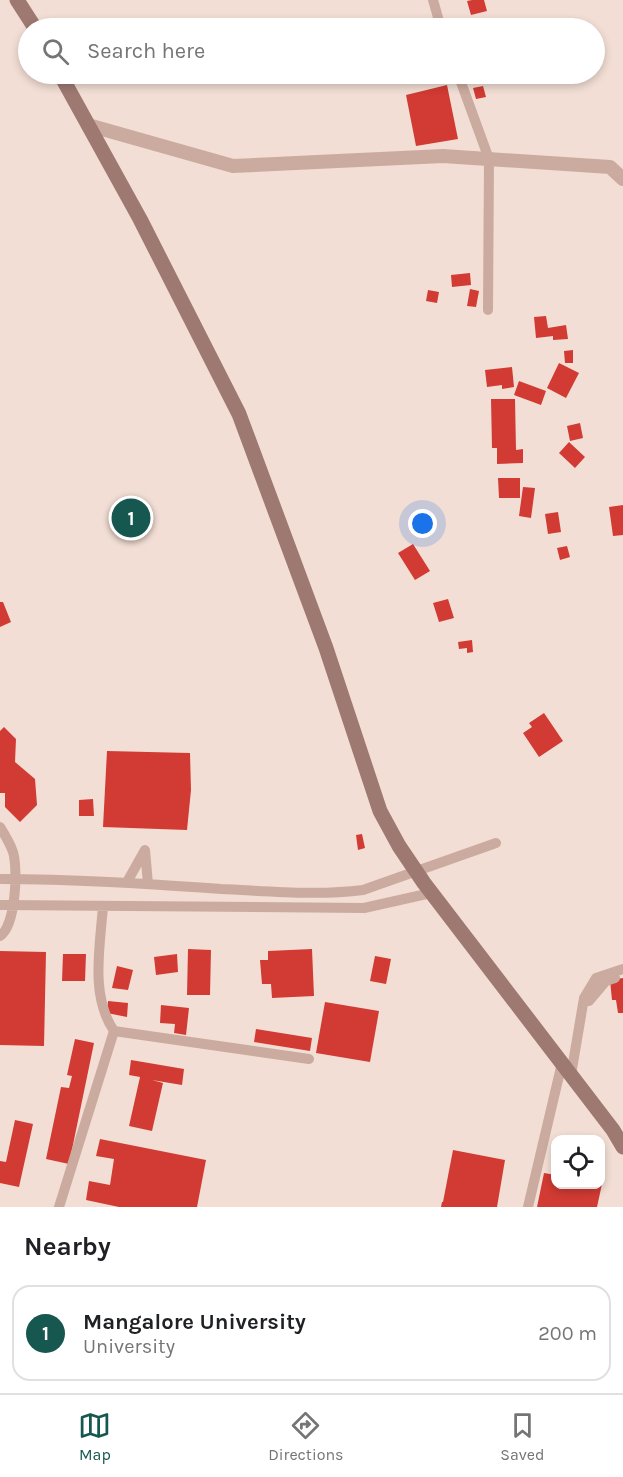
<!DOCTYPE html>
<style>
body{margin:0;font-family:Karla,sans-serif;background:#f2f2f2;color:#202124}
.controls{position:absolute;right:18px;bottom:18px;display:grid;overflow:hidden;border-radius:12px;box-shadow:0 3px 9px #0003}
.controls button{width:54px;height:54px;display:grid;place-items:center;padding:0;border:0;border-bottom:2px solid #e0e0e0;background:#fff;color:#202124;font:30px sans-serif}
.you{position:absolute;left:423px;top:524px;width:21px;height:21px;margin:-15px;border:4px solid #fff;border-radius:50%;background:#1a73e8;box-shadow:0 0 0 9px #1a73e833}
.badge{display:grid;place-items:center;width:39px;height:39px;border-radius:50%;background:#165850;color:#fff;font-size:20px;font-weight:700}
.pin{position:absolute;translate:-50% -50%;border:3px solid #fff;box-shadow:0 2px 6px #0006}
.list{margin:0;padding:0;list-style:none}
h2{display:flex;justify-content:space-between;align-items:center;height:78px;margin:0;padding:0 24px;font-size:26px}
h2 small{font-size:20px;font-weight:400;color:#757577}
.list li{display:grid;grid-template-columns:39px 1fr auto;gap:18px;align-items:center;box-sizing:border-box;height:96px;margin:0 12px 12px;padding:0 12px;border:2px solid #e0e0e0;border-radius:18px}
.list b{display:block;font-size:22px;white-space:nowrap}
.list p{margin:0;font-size:20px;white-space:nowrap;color:#757577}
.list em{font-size:20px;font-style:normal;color:#757577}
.icon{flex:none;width:33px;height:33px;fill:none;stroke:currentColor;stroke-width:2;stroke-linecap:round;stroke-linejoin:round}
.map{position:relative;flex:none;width:623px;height:1207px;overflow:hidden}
.search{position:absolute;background:#fff;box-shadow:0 3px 9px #0003;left:18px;right:18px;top:18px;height:66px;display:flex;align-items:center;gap:15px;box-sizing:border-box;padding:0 21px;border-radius:33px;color:#757577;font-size:22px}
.sheet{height:186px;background:#fff}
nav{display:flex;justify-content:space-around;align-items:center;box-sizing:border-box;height:84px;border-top:2px solid #e0e0e0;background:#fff;font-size:16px;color:#757577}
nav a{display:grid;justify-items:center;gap:3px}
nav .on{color:#165850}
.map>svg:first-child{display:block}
.building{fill:#d13b33}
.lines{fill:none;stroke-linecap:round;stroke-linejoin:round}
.minor{stroke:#cbab9f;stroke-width:10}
.tertiary{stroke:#cbab9f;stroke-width:14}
.secondary{stroke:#9e7971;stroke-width:15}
</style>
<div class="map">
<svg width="623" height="1207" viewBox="0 0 623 1207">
<rect width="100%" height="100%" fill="#f2ded4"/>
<path class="building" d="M 472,0 L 484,0 L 487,11 L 471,15 L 467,1 Z
M 447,85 L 458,139 L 416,146 L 406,95 Z
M 483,86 L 486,97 L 476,99 L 473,88 Z
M 470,273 L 471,285 L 452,287 L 451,275 Z
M 470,289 L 479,291 L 476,307 L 467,306 Z
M 428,290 L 439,292 L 437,303 L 426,301 Z
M 546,316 L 548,328 L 566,325 L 568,339 L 553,340 L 553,336 L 536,338 L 534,317 Z
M 573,350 L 573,363 L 565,363 L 564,351 Z
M 559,363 L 579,373 L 566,398 L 547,388 Z
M 512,367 L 514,387 L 502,389 L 502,385 L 487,387 L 485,370 Z
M 519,381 L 546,391 L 541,405 L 514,395 Z
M 491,399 L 515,399 L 516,450 L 523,449 L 523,463 L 497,464 L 497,448 L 492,448 Z
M 580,423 L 583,438 L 570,441 L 567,426 Z
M 569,442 L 585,457 L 575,468 L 559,453 Z
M 498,478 L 520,478 L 520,498 L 499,498 Z
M 523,487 L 535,488 L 531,518 L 519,516 Z
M 623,505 L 623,535 L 613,536 L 609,507 Z
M 558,512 L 561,532 L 548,534 L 545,514 Z
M 413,544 L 430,571 L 415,580 L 398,553 Z
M 567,546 L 570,557 L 560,560 L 557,548 Z
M 448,599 L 454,618 L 439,622 L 433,603 Z
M 0,602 L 3,602 L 11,622 L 0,627 Z
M 472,640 L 473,652 L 467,653 L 467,648 L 459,649 L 458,642 Z
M 544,713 L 563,741 L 539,757 L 523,733 L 532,727 L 529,723 Z
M 4,727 L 16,739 L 15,762 L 35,779 L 37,805 L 20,822 L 5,807 L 5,793 L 0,793 L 0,731 Z
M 107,751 L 190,753 L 191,790 L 187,830 L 103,827 Z
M 93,799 L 94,816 L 79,816 L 79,800 Z
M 362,834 L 365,848 L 358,850 L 356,835 Z
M 188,949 L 211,950 L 210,995 L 187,995 Z
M 312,949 L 314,996 L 272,998 L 271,984 L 262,984 L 260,960 L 268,960 L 268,951 Z
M 0,951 L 46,952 L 44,1046 L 0,1045 Z
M 63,954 L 86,954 L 85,981 L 62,981 Z
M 177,954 L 178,972 L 156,975 L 154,957 Z
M 375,956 L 391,959 L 386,984 L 370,981 Z
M 117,966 L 133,970 L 128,990 L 112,988 Z
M 623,978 L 623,1013 L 618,1013 L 616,1000 L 612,1000 L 610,980 Z
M 108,1001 L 128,1003 L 127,1017 L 107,1013 Z
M 325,1002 L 379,1011 L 370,1062 L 316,1053 Z
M 161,1005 L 189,1008 L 186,1035 L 174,1033 L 175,1024 L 160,1023 Z
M 256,1029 L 312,1038 L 310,1051 L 254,1042 Z
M 75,1039 L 94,1043 L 69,1164 L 46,1159 L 61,1087 L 69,1088 L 72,1076 L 67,1075 Z
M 131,1060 L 184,1069 L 182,1085 L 152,1080 L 163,1083 L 152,1131 L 129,1126 L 140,1077 L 129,1075 Z
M 15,1120 L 33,1124 L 19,1187 L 0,1183 L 0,1161 L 6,1162 Z
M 100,1139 L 206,1160 L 197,1207 L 119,1207 L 86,1200 L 89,1181 L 110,1185 L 114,1159 L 96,1156 Z
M 453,1150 L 505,1160 L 497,1207 L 441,1207 L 442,1202 L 443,1202 Z
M 544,1173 L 556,1175 L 556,1184 L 602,1184 L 597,1207 L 537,1207 Z"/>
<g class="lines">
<path class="minor" d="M 433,0 L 441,28
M 458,74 L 489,159 L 488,310
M 0,827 C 5,835 10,843 13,852 C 18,868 16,926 0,936
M 0,879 C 74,879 147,884 221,889 C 268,891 316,896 363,890 L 496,843
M 127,882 L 145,850 L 148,884
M 0,905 L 364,908 L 431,893
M 103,906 C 100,947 90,996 114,1031
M 589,1001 L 606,981 L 615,978
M 571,1075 L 584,998 L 596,978 L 623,969
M 59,1207 L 114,1031 L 309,1059
M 528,1207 L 562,1063"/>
<path class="tertiary" d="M 88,125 L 233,166 L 443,156 L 610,167 L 623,179"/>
<path class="secondary" d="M 17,0 L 35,28
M 60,74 L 140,219 L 239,414 L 326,648 L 380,811 L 399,846 L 424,883 L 613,1130 L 623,1147"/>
</g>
</svg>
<div class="controls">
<button><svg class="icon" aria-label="locate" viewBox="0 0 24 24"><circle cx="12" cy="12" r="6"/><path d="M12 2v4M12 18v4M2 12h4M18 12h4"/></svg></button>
</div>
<div class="you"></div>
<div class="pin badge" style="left:131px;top:518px">1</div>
<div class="search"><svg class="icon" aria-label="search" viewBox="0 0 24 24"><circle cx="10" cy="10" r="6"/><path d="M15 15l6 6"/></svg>Search here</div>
</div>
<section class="sheet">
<h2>Nearby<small></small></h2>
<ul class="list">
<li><span class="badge">1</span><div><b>Mangalore University</b><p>University</p></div><em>200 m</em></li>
</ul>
</section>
<nav>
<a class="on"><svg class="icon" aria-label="map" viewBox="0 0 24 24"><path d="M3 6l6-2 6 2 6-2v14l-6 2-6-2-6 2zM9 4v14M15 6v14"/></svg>Map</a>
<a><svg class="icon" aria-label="directions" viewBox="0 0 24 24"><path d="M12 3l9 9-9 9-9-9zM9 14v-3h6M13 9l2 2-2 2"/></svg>Directions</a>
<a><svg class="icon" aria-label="saved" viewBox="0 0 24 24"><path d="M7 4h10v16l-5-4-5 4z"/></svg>Saved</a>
</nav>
